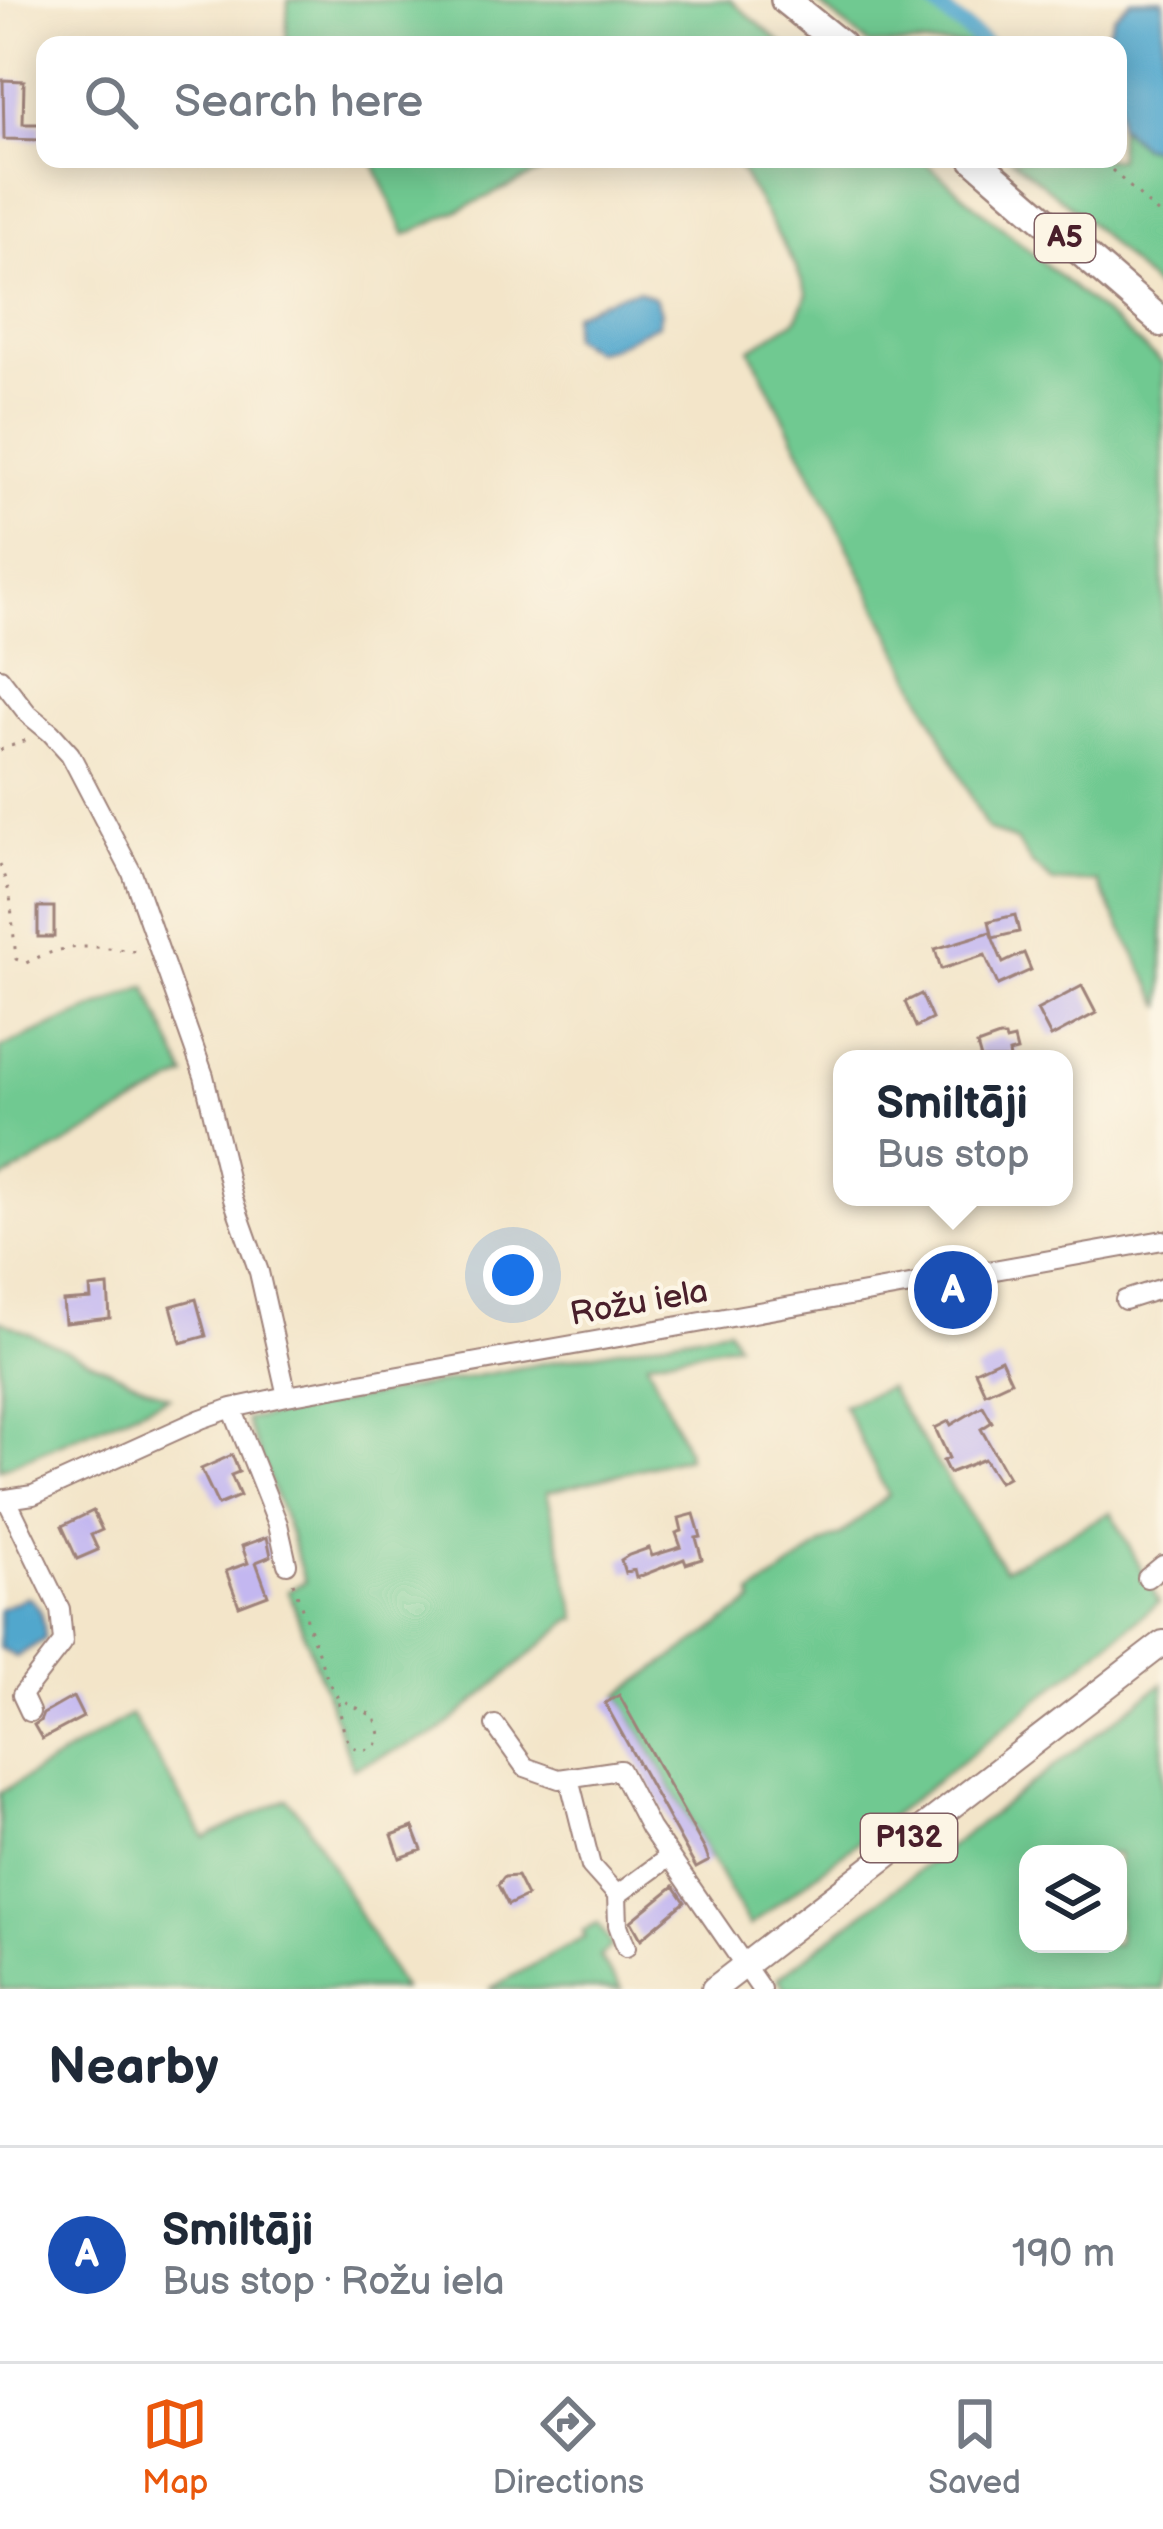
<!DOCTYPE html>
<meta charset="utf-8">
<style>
body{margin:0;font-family:"Balsamiq Sans",sans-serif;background:#f2f2f3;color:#1f2937}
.controls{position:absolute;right:36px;bottom:36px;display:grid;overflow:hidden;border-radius:24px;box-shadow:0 6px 30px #0003}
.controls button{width:108px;height:108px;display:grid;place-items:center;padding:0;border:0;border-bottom:3px solid #e0e1e3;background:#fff;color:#1f2937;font:60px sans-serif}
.you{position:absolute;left:513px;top:1275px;width:42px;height:42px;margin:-30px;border:9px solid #fff;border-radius:50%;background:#1a73e8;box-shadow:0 0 0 18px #1a73e833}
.badge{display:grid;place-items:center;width:78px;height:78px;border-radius:50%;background:#ea580c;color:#fff;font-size:39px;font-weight:700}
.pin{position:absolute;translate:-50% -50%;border:6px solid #fff;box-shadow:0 3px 12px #0006}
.popup{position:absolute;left:833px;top:1050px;width:240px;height:156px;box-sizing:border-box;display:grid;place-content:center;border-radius:24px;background:#fff;filter:drop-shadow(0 3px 9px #0005);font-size:39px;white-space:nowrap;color:#747a83}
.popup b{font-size:45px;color:#1f2937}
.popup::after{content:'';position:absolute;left:50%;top:100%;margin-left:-24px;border:24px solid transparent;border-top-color:#fff}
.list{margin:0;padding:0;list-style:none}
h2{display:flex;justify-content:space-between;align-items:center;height:156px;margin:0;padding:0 48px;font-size:51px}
h2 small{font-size:39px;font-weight:400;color:#747a83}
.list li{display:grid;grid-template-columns:78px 1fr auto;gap:36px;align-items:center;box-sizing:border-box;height:216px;padding:0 48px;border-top:3px solid #e0e1e3}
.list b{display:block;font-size:45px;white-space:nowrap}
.list p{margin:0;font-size:39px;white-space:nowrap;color:#747a83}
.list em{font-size:39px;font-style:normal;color:#747a83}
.icon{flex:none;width:66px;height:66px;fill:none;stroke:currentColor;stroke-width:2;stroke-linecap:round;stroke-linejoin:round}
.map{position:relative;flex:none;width:1163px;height:1989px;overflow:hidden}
.search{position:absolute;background:#fff;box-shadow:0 6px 30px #0003;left:36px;right:36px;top:36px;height:132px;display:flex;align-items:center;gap:30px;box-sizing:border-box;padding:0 42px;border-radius:24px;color:#747a83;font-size:45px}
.sheet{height:372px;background:#fff}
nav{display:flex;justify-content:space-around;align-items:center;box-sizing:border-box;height:168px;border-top:3px solid #e0e1e3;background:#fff;font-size:33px;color:#747a83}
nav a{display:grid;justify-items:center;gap:6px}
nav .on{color:#ea580c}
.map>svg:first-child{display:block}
.green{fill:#6fc991;stroke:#5c745e;stroke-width:3;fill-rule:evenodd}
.water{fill:#51a7cd;stroke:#4e637c;stroke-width:3}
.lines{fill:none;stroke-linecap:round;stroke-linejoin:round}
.canal{stroke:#51a7cd;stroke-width:16}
.building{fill:#c3b7f0}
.minor-casing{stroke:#9e827a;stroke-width:22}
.major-casing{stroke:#9e827a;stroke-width:28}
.highway-casing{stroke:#9e827a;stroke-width:32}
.path{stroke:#9e827a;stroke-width:3;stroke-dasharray:3 9;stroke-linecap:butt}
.minor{stroke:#fff;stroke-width:18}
.major{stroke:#fff;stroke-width:24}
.highway{stroke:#fff;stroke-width:27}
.labels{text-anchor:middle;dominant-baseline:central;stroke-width:9;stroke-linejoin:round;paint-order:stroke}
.shield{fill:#fcf5e5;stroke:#7f5f63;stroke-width:3}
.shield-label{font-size:30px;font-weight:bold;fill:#4a1f2b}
.street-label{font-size:33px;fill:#4a1f2b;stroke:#fcf5e5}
</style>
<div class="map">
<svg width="1163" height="1989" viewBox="0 0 1163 1989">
<rect width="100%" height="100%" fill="#fcf5e5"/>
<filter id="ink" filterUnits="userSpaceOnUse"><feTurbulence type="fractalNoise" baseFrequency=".00833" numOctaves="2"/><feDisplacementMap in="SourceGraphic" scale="24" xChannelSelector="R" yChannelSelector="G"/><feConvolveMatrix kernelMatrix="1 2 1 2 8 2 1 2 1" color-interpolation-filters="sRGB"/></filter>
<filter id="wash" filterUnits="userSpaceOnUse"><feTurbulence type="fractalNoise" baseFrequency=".004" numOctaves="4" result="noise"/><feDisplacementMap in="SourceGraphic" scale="48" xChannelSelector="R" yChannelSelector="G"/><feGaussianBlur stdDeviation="2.7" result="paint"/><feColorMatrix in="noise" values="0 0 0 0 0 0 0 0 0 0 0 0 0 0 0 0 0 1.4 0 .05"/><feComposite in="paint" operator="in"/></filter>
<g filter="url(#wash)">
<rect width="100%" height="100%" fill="#f3e5c9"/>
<path class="green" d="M 288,0 L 730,0 L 784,45 L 286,45 Z
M 814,0 L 940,0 L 997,45 L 870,45 Z
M 1118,125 L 1123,131 L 1163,149 L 1163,296 L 1078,212 L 1011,159 L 1118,159 Z
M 372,159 L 568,159 L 405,235 Z
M 734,159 L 921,159 L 1163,364 L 1163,1008 L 1097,882 L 1053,882 L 1033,865 L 1016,841 L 987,829 L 980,815 L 750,349 L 797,319 L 807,294 L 794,263 Z
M 146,986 L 186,1076 L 0,1181 L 0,1048 Z
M 0,1320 L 169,1397 L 0,1469 Z
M 728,1328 L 737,1343 L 647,1361 L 686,1449 L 687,1457 L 547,1492 L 577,1619 L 571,1620 L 438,1733 L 353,1768 L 288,1590 L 305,1582 L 287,1525 L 246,1420 Z
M 888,1387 L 1004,1569 L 1111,1512 L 1159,1602 L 960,1763 L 749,1926 L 619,1695 L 753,1602 L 752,1595 L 830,1539 L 841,1535 L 888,1495 L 843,1405 Z
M 1163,1683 L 1163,1989 L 785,1989 L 778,1978 ZM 1028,1854 L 1118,1854 L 1118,1944 L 1028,1944 Z
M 131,1715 L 205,1838 L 287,1799 L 305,1820 L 402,1989 L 0,1989 L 0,1793 Z
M 598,1924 L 612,1946 L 599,1957 L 622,1989 L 489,1989 L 585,1937 L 583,1931 Z"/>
<path class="water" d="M 1131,0 L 1163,0 L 1163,149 L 1142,147 L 1118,125 L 1118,45 L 1102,45 L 1114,16 Z
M 638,290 L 655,298 L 661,312 L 658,324 L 610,348 L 594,351 L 571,337 L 573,314 L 620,294 Z
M 27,1597 C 43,1605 44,1623 45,1639 L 16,1657 L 0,1648 L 0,1609 Z"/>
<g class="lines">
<path class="canal" d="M 929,0 L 986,45"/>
</g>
<g id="blocks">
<path class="building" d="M 3,80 L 24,81 L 23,124 L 41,124 L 41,140 L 4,139 Z
M 38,907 L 54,907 L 54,937 L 38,937 Z
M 1015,915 L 1019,932 L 993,938 L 989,921 Z
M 990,932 L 1003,963 L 1024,953 L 1031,970 L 998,985 L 985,955 L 941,969 L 935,949 Z
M 1082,986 L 1096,1013 L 1051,1037 L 1037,1010 Z
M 921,994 L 932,1019 L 916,1027 L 905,1002 Z
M 999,1037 L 1005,1037 L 1006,1041 L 1014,1039 L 1017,1051 L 1009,1053 L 1010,1059 L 981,1059 L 977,1045 Z
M 108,1286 L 110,1318 L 65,1323 L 63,1301 L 91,1299 L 90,1288 Z
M 196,1299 L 206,1336 L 181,1343 L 171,1306 Z
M 1001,1359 L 1011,1381 L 985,1393 L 975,1371 Z
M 983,1406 L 992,1422 L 981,1429 L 1008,1477 L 999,1482 L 984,1459 L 949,1473 L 943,1461 L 949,1458 L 935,1428 L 949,1421 L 951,1425 Z
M 232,1455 L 239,1472 L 231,1475 L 240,1496 L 218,1505 L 201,1469 Z
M 93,1511 L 102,1530 L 91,1535 L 98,1550 L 77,1559 L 62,1526 Z
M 694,1514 L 701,1537 L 696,1538 L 702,1559 L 686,1564 L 684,1559 L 636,1578 L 634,1570 L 625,1573 L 621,1560 L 629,1555 L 649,1548 L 652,1556 L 681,1547 L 676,1533 L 682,1531 L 679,1518 Z
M 267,1537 L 271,1556 L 256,1562 L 268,1595 L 239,1606 L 226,1571 L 248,1563 L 242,1546 Z
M 619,1695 L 705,1850 L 709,1861 L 696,1868 L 605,1703 Z
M 73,1697 L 83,1717 L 42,1739 L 34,1725 L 40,1721 L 43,1714 Z
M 413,1827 L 422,1850 L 400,1858 L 392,1835 Z
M 517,1876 L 527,1896 L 508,1905 L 498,1885 L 504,1877 Z
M 674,1886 L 685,1902 L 641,1939 L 631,1921 Z"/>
</g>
</g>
<g filter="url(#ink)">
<use href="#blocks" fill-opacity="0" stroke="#9e827a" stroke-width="3"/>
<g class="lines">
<defs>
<path id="minor" d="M 0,678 L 28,714 L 51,733 L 70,754 L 132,873 L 204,1076 L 233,1199 L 259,1272 L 287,1396
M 1125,1300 L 1163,1288
M 232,1408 L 278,1524 L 287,1564
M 0,1500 L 33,1495 L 201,1419 L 232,1408 L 287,1396 L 1163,1240
M 7,1500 L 60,1609 L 63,1642 L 22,1695 L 30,1712
M 1147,1578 L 1163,1565
M 495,1725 L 525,1767 L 559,1779 L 620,1770 L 650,1828 L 761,1989
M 569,1778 L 591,1866 L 617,1895 L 669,1857
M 617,1895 L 618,1925 L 626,1947"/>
<path id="major" d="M 714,1989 L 1163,1643"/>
<path id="highway" d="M 785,0 L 841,45
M 974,159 L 1163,323"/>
</defs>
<use href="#minor" class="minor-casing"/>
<use href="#major" class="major-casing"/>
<use href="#highway" class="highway-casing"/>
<path class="path" d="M 1112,170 L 1163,218
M 0,750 L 32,738
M 0,864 L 10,895 L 16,959 L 26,963 C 69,941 94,946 141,952
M 293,1583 L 329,1683 L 338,1698 L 375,1717 L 380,1734 L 376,1746 C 343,1762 342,1721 338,1698"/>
<use href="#minor" class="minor"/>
<use href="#major" class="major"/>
<use href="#highway" class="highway"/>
</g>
</g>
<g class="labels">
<g class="shield">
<rect x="1035" y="214" width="60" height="48" rx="9"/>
<rect x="861" y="1814" width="96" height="48" rx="9"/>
</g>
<g class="shield-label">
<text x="1065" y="238">A5</text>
<text x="909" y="1838">P132</text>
</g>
<g class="street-label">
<text transform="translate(639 1303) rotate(-10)">Rožu iela</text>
</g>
</g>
</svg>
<div class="controls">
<button><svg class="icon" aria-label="layers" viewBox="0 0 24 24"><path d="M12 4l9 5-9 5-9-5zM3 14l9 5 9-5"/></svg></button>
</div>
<div class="you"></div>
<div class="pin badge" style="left:953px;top:1290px;background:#1a4fb4">A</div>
<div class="popup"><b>Smiltāji</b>Bus stop</div>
<div class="search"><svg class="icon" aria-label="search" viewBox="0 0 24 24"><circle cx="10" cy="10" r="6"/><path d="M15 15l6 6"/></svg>Search here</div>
</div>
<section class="sheet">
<h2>Nearby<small></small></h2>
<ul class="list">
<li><span class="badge" style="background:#1a4fb4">A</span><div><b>Smiltāji</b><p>Bus stop · Rožu iela</p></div><em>190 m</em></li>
</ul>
</section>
<nav>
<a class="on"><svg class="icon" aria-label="map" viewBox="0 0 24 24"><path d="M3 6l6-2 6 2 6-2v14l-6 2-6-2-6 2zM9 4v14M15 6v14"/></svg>Map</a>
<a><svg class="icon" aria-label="directions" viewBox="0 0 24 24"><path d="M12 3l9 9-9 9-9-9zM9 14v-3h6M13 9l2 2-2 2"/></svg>Directions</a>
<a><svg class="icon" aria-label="saved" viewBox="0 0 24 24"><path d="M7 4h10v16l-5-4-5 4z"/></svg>Saved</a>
</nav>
